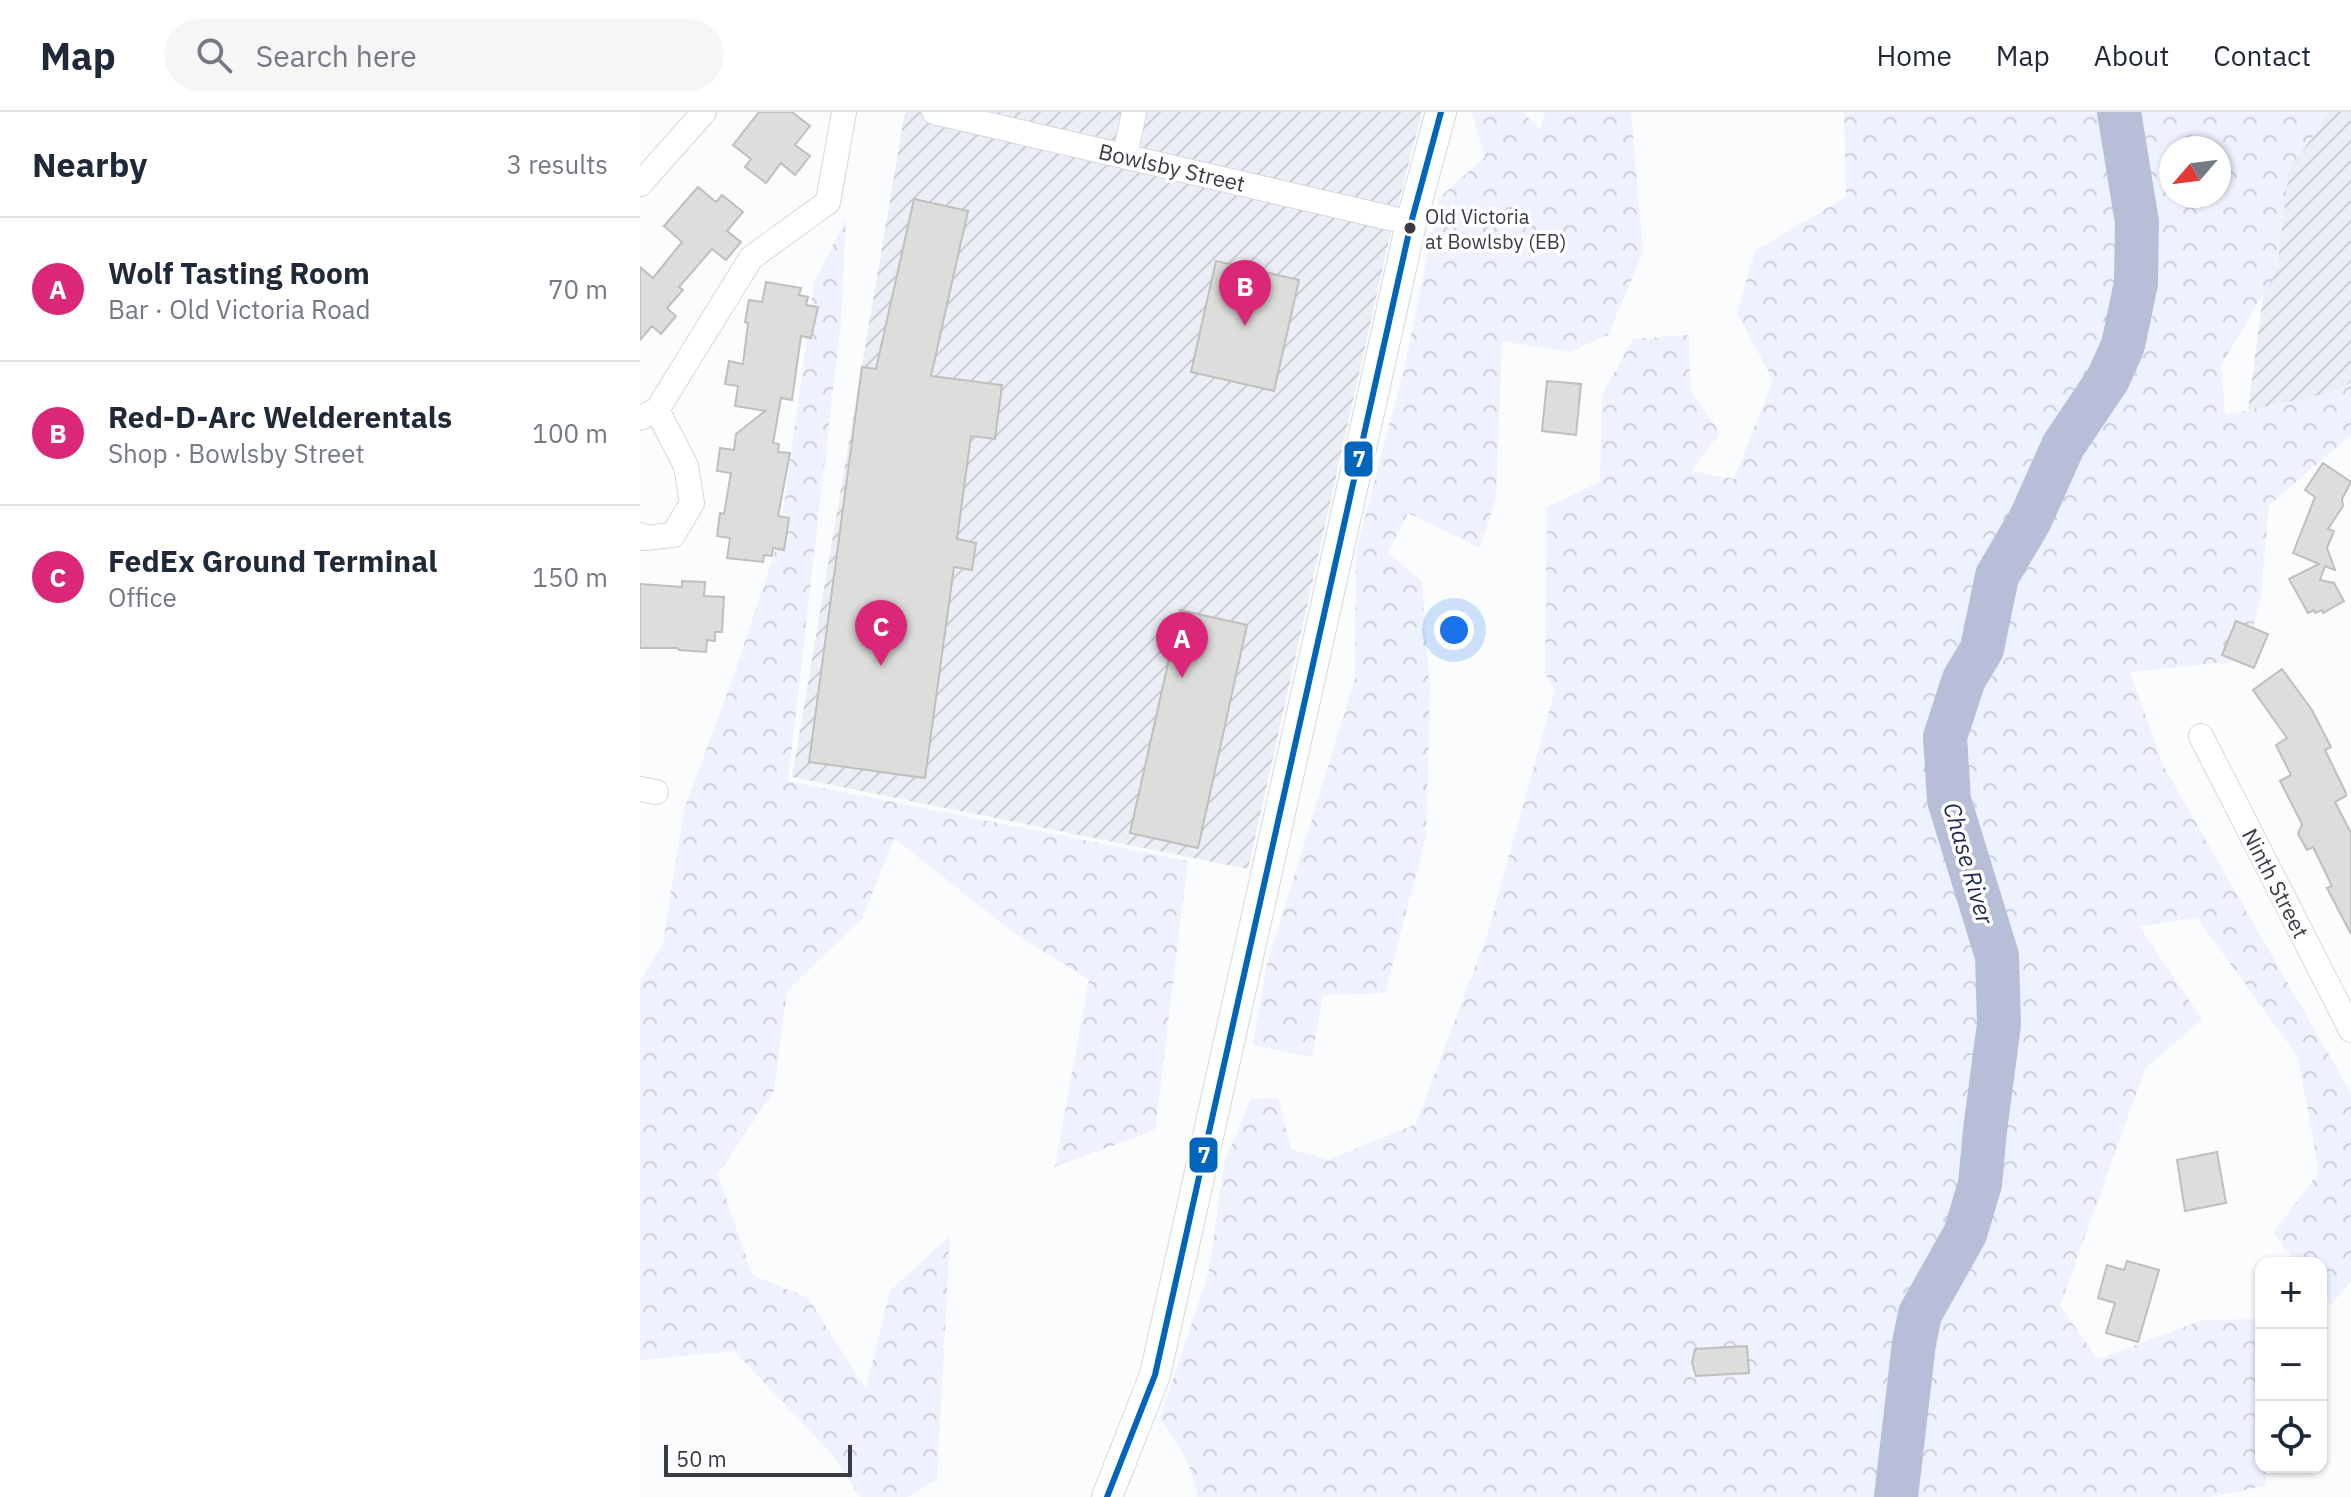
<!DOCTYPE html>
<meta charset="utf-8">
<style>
body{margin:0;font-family:"IBM Plex Sans",sans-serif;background:#f6f6f7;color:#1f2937}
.controls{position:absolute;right:24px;bottom:24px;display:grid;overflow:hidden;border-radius:16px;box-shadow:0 2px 6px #0004}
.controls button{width:72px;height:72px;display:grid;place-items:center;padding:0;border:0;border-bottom:2px solid #e0e1e3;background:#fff;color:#1f2937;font:40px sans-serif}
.compass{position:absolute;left:1519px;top:24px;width:72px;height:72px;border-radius:50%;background:#fff;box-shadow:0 2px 6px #0004;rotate:242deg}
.scale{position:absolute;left:24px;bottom:20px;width:188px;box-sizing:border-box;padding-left:8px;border:4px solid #393c44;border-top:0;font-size:22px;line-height:28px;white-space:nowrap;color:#393c44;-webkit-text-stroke:6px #fff;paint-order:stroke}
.you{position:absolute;left:814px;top:518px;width:28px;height:28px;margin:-20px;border:6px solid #fff;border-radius:50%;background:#1a73e8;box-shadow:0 0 0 12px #1a73e833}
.badge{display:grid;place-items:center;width:52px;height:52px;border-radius:50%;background:#db2777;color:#fff;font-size:26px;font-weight:700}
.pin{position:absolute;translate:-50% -66px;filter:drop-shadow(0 2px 4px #0008)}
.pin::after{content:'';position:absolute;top:42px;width:28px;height:24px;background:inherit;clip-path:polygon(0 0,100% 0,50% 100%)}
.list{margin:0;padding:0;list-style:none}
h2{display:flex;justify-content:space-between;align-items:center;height:104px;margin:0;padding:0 32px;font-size:34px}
h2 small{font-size:26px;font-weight:400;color:#747a83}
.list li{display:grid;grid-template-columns:52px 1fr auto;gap:24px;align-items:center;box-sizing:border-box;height:144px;padding:0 32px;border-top:2px solid #e0e1e3}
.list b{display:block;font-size:30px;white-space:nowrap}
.list p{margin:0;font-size:26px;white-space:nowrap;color:#747a83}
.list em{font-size:26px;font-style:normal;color:#747a83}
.icon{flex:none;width:44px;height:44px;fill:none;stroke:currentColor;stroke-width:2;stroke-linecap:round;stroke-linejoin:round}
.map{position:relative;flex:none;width:1711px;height:1385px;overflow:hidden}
header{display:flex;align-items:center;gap:48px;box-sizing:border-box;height:112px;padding:0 40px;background:#fff;border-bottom:2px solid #e0e1e3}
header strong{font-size:38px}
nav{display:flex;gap:44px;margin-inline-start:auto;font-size:28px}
.search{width:560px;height:72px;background:#f6f6f7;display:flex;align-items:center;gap:20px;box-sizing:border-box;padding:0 28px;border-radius:44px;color:#747a83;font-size:30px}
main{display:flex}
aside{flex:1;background:#fff}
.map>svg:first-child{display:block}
.industrial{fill:url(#industrial-furrows)}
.forest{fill:url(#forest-crowns);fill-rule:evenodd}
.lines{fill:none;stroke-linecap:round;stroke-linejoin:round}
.river{stroke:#b6bfd7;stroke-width:44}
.building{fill:#dddedc;stroke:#bec0bd;stroke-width:2}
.minor-casing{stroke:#d5d7dc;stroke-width:26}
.tertiary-casing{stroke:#d5d7dc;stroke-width:32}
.minor{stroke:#feffff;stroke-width:24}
.tertiary{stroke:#feffff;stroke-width:30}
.bus-1-casing{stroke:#fff;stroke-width:12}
.bus-1{stroke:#0065bd;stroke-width:6}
.bus-dot{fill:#393c44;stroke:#fff;stroke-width:3}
.labels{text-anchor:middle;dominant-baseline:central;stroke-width:7;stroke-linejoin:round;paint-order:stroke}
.bus-label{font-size:20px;fill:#393c44;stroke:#fff;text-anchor:start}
.street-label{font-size:22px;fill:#393c44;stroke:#fff}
.water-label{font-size:24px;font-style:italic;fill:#1d2954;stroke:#fff}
.line-badge{stroke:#fff;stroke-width:3}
.badge-label{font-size:22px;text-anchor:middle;font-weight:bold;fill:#fff}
</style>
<header>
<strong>Map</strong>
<div class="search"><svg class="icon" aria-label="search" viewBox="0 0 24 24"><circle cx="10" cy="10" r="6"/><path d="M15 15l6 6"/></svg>Search here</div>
<nav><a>Home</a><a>Map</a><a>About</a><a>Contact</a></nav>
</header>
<main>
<aside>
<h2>Nearby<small>3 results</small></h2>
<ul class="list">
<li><span class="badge">A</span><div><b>Wolf Tasting Room</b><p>Bar · Old Victoria Road</p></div><em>70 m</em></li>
<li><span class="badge">B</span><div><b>Red-D-Arc Welderentals</b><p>Shop · Bowlsby Street</p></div><em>100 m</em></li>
<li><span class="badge">C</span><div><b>FedEx Ground Terminal</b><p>Office</p></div><em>150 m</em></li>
</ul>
</aside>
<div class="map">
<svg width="1711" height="1385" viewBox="0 0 1711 1385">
<defs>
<pattern id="industrial-furrows" width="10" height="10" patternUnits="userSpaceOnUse" patternTransform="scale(2)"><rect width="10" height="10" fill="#ebeef5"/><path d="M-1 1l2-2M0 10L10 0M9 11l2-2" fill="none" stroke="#cacdd3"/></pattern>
<pattern id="forest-crowns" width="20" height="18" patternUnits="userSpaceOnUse" patternTransform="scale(2)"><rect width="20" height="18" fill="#edf2fe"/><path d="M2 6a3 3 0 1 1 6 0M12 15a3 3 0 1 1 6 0" fill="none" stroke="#ccd0db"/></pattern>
</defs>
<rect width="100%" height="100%" fill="#fafcfe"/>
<path class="industrial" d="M 265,0 L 782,0 L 749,128 L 608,757 L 152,665 Z
M 1670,0 L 1711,0 L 1711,307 L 1604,328 L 1638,71 Z"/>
<path class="forest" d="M 832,0 L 883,0 L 900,18 L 905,0 L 991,0 L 1003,140 L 968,223 L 929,240 L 862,229 L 856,386 L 840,436 L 768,401 L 748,440 L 782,470 L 790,579 L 786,725 L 745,881 L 683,883 L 672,945 L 613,933 L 626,856 L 715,567 L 716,440 L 765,253 L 799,86 L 845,45 Z
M 1204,0 L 1691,0 L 1649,57 L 1637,159 L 1581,253 L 1585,303 L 1692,280 L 1711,270 L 1711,323 L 1629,393 L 1621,483 L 1606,548 L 1490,560 L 1524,655 L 1709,978 L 1711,984 L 1711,1169 L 1691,1193 L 1681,1181 L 1681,1151 L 1657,1151 L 1633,1121 L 1679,1060 L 1658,945 L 1557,806 L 1499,814 L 1562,907 L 1505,957 L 1420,1194 L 1458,1247 L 1563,1208 L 1621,1207 L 1621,1355 L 1628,1355 L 1625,1374 L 1568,1385 L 558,1385 L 548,1350 L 520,1306 L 569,1159 L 584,1051 L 611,987 L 638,986 L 651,1037 L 688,1048 L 776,1012 L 847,823 L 915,578 L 905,561 L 907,395 L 960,370 L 962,283 L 993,227 L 1049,223 L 1050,278 L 1080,321 L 1051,359 L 1094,367 L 1133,268 L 1097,201 L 1115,139 L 1206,85 ZM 1531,36 L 1579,36 L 1579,84 L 1531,84 Z
M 206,107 L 201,209 L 148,669 L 548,749 L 515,1018 L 415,1055 L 449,868 L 374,821 L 254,726 L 223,805 L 147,879 L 134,979 L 78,1062 L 112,1163 L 168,1186 L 226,1277 L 250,1179 L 310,1124 L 297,1367 L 268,1385 L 221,1385 L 190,1340 L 94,1239 L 0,1248 L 0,870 L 23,832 L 44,698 L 93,566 L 140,424 L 174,171 Z"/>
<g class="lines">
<path class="river" d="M 1256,1385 L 1274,1231 L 1280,1202 L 1325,1122 L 1340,1072 L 1345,1018 L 1359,912 L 1357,844 L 1309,688 L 1305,625 L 1324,567 L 1342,537 L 1357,464 L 1390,408 L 1423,334 L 1468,267 L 1483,233 L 1496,171 L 1497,110 L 1479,0"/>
</g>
<path class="building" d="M 119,0 L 152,0 L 170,14 L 155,33 L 170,44 L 155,63 L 141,51 L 126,71 L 105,55 L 111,47 L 93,33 Z
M 58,75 L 76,90 L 82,83 L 103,100 L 87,119 L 101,130 L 86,148 L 72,137 L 39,175 L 43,178 L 27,196 L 36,204 L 21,222 L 12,214 L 0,228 L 0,155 L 13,166 L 42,130 L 24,114 Z
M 274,87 L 328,99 L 291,264 L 362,273 L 355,327 L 331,324 L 317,427 L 336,431 L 332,458 L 314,455 L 285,666 L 169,650 L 222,255 L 236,257 Z
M 576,149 L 659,168 L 634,279 L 551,260 Z
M 126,170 L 161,176 L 159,183 L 168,185 L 166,193 L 178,195 L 171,226 L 161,224 L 152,288 L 141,286 L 133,331 L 139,332 L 138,340 L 150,341 L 138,404 L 149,406 L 144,438 L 133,436 L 132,444 L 124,443 L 123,450 L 87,446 L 90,426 L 77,424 L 80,401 L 84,402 L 91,361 L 77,359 L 80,336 L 94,338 L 96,322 L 125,299 L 95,294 L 98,274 L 85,272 L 89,249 L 103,252 L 108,211 L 105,210 L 109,188 L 122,190 Z
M 907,269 L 941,272 L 936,323 L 902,319 Z
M 1683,351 L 1711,370 L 1702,387 L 1703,394 L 1688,417 L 1694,419 L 1687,436 L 1695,458 L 1685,454 L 1680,468 L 1694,471 L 1704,489 L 1683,501 L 1682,498 L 1675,501 L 1674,498 L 1668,501 L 1649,467 L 1679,452 L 1653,441 L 1675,385 L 1665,378 Z
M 42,469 L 65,470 L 64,484 L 84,485 L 82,520 L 75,520 L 75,529 L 67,528 L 66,540 L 39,538 L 37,536 L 0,536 L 0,472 L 42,475 Z
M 540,498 L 607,513 L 558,736 L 490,721 Z
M 1596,509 L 1628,522 L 1614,556 L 1582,543 Z
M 1642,557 L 1672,598 L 1691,635 L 1685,638 L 1706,681 L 1706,684 L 1695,690 L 1711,721 L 1711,822 L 1687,776 L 1692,774 L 1673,735 L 1667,738 L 1658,722 L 1662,712 L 1640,669 L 1651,663 L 1636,633 L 1647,626 L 1613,578 Z
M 1577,1040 L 1586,1091 L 1545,1099 L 1537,1048 Z
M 1487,1149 L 1519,1158 L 1498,1230 L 1466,1221 L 1475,1191 L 1458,1186 L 1467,1153 L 1484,1158 Z
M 1107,1234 L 1109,1261 L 1056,1264 L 1052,1251 L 1055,1237 Z"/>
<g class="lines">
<defs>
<path id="minor" d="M 294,0 L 771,111
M 485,44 L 494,0
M 0,72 L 64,0
M 0,306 L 17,298 L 111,146 L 188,90 L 204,0
M 0,423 L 4,426 L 33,423 L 52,391 L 46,354 L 17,298
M 1561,624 L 1711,918
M 0,677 L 16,680"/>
<path id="tertiary" d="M 467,1385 L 515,1263 L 771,111 L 801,0"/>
</defs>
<use href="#minor" class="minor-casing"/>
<use href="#tertiary" class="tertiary-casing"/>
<use href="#minor" class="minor"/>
<use href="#tertiary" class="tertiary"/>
<defs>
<path id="bus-1" d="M 467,1385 L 515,1263 L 771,111 L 801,0"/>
</defs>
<use href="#bus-1" class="bus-1-casing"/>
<use href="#bus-1" class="bus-1"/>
</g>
<circle class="bus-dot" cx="770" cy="116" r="7"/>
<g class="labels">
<g class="bus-label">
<text x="785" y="104">Old Victoria<tspan x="785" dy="25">at Bowlsby (EB)</tspan></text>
</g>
<g class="street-label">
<text transform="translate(532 55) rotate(13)">Bowlsby Street</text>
<text transform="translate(1636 771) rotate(63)">Ninth Street</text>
</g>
<g class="water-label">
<text transform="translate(1329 751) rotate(74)">Chase River</text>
</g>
</g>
<g class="line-badge">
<rect x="703" y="328" width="31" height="38" rx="8" fill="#0065bd"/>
<rect x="548" y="1024" width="31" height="38" rx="8" fill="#0065bd"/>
</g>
<g class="badge-label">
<text x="719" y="355">7</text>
<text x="564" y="1051">7</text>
</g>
</svg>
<div class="controls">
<button>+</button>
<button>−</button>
<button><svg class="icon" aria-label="locate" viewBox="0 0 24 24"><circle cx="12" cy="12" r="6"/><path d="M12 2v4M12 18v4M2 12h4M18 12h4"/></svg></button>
</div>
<svg class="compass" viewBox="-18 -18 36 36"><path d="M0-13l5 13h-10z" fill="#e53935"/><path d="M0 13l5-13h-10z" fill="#747a83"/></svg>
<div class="scale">50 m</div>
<div class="you"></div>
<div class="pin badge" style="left:542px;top:566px">A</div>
<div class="pin badge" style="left:605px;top:214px">B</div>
<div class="pin badge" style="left:241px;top:554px">C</div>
</div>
</main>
